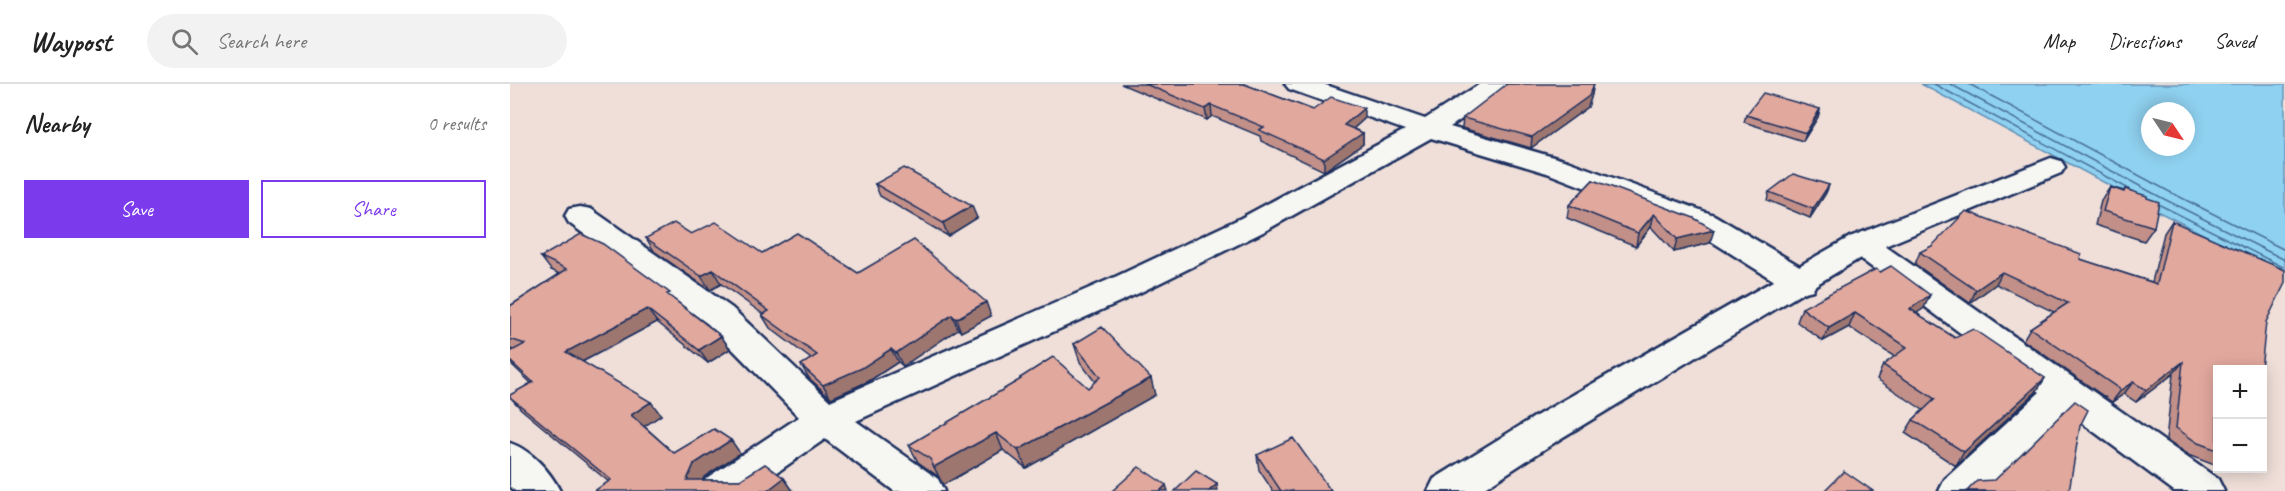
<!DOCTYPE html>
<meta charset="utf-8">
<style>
body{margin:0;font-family:Caveat,sans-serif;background:#f2f2f2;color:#222}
.controls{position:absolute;right:18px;bottom:18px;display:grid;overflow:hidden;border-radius:0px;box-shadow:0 3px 15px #0003}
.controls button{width:54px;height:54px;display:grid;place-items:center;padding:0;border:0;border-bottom:2px solid #e0e0e0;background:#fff;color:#222;font:30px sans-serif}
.compass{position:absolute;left:1631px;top:18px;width:54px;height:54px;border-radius:50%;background:#fff;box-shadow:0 3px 15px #0003;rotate:125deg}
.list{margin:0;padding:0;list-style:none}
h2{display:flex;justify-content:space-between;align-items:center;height:78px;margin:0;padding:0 24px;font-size:26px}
h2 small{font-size:20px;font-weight:400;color:#767676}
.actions{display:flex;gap:12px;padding:18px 24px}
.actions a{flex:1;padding:14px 0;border:2px solid #7c3aed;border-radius:0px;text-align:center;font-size:21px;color:#7c3aed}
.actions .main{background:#7c3aed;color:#fff}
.icon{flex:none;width:33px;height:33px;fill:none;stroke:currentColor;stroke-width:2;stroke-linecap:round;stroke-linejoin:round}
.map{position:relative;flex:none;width:1775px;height:407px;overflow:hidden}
header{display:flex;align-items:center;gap:36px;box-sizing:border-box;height:84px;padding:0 30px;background:#fff;border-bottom:2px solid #e0e0e0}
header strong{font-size:28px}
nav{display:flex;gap:33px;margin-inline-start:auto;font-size:21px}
.search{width:420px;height:54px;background:#f2f2f2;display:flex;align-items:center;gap:15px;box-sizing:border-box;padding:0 21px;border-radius:33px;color:#767676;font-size:22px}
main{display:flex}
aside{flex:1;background:#fff}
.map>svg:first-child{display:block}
.water{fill:#8fd1f0;stroke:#6190b6;stroke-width:1.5;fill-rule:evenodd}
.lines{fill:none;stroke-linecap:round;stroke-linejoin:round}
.shore{stroke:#497098;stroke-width:1.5}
.minor-casing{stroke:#1b2f5e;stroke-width:5}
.major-casing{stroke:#1b2f5e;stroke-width:5}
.minor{fill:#f6f6f2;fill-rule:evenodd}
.major{fill:#f6f6f2;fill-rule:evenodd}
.wall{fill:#c29088;stroke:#1b2f5e;stroke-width:1.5}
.shaded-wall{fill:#9e766f;stroke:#1b2f5e;stroke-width:1.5}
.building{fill:#e1a89e;stroke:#1b2f5e;stroke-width:1.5}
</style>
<header>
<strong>Waypost</strong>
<div class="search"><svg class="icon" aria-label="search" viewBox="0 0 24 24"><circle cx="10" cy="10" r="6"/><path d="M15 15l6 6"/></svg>Search here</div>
<nav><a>Map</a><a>Directions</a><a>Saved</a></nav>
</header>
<main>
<aside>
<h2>Nearby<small>0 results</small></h2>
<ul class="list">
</ul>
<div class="actions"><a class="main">Save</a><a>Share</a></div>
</aside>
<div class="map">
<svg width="1775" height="407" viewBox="0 0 1775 407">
<rect width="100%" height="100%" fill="#f0dfd9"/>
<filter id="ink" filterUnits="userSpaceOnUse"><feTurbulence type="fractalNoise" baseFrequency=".0167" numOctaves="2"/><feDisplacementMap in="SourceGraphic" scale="12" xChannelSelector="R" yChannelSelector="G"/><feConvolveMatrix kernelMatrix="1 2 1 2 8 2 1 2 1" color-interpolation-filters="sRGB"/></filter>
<g filter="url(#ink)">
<path class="water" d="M 1411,0 L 1775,0 L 1775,191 L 1647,127 ZM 1640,27 L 1676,27 L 1676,63 L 1640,63 Z"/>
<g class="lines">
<path class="shore" d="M 1424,0 L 1619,105
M 1440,0 L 1654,115 L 1775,176
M 1459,0 L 1658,107 L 1775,166
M 1650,121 L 1773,183"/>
<defs>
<path id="minor" d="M 775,0 L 813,0 L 915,35 L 970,0 L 1000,0 L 996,5 L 940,43 L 1057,77 L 1204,131 L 1303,190 L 1307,198 L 1303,206 L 1291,209 L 1279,206 L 1182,145 L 1037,89 L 921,54 L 753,148 L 629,209 L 346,337 L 428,395 L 434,407 L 384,407 L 315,355 L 240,407 L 189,407 L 195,395 L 289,333 L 198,240 L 59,139 L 55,132 L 59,125 L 70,123 L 81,125 L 222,224 L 320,317 L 605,193 L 731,134 L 895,46 L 779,5 Z
M 1541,74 L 1551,77 L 1555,83 L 1551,89 L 1375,162 L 1708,395 L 1714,407 L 1664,407 L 1556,327 L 1475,407 L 1429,407 L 1435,395 L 1530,308 L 1340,167 L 1335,160 L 1340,153 Z
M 0,359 C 21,366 40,387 50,407 L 5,407 L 0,402 Z"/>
<path id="major" d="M 1351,150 L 1362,153 L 1367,160 L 1362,167 L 1053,353 L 970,407 L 918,407 L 924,395 L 1026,332 L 1340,153 Z"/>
</defs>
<use href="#minor" class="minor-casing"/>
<use href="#major" class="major-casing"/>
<use href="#minor" class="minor"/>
<use href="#major" class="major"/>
</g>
<path class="wall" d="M 611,0 L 734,0 L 803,26 L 854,35 L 843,45 L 853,49 L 853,60 L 814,87 L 751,57 L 750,52 L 702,32 L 697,36 Z
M 1082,10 L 1078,23 L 1021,64 L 952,44 L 953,34 Z
M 1310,25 L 1308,33 L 1293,57 L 1234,38 L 1236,31 Z
M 1083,96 L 1200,159 L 1164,168 L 1141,143 L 1126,162 L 1057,134 L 1059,121 Z
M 365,100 L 467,134 L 438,152 L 370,112 Z
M 1319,101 L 1316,109 L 1300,134 L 1257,116 L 1259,108 Z
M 1600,103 L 1614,107 L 1615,105 L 1637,114 L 1644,143 L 1634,157 L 1585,141 L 1591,117 Z
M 1662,137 L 1707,285 L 1707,382 L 1678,371 L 1656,356 L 1663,290 L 1626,318 L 1614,310 L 1602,318 L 1513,256 L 1520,244 L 1544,228 L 1486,200 L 1460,219 L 1405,180 L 1410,168 L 1422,162 L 1570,175 L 1642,198 L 1654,149 Z
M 181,150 L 252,169 L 348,189 L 481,232 L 451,248 L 448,245 L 393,282 L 388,278 L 359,297 L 321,314 L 299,294 L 291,281 L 301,275 L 260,244 L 252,231 L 253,230 L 211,200 L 200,206 L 144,167 L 136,154 Z
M 31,173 L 166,217 L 211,252 L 220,265 L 198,279 L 147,238 L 72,278 L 151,331 L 134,342 L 164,369 L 230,369 L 194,393 L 193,396 L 230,396 L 274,394 L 283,407 L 99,398 L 11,325 L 0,313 L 21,299 L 0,279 L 0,268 L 4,266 L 0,265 L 0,222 L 50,190 L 41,186 Z
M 1292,224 L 1414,224 L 1406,229 L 1445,254 L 1535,294 L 1526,308 L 1446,382 L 1395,349 L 1403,336 L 1413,326 L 1367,295 L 1373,281 L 1385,273 L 1339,243 L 1313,257 L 1287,238 Z
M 564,260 L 645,311 L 516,384 L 493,366 L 433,401 L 429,393 L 408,378 L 399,361 L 510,296 L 510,294 L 578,304 L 585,298 L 570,278 Z
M 747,371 L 821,407 L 763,407 L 749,386 Z"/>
<path class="shaded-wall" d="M 1084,0 L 1082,10 L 1078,23 L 1021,64 L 1022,53 Z
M 701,21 L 702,32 L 697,36 L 695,25 Z
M 854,24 L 854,35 L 835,52 L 834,41 Z
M 1310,25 L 1308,33 L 1293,57 L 1296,49 Z
M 853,49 L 853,60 L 814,87 L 814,75 Z
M 1319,101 L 1316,109 L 1300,134 L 1303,125 Z
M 462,122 L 467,134 L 438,152 L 433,139 Z
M 1144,130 L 1141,143 L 1126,162 L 1128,149 Z
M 1204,146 L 1200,159 L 1164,168 L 1167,155 Z
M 203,186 L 211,200 L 200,206 L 191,192 Z
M 1492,188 L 1486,200 L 1460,219 L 1466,206 Z
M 1420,211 L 1414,224 L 1393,239 L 1400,225 Z
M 476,218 L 481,232 L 451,248 L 446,235 Z
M 137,225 L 147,238 L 66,281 L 56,268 Z
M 1345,229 L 1339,243 L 1313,257 L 1319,244 Z
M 442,231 L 448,245 L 393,282 L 386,269 Z
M 211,252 L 220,265 L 198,279 L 189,266 Z
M 381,265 L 388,278 L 359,297 L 321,314 L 313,301 Z
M 1673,278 L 1663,290 L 1626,318 L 1636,306 Z
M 641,294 L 645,311 L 516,384 L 508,366 Z
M 1535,294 L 1526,308 L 1446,382 L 1454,368 Z
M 1623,298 L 1614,310 L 1602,318 L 1611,306 Z
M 141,318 L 151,331 L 132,344 L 121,331 Z
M 486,349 L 493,366 L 433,401 L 424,383 Z
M 221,356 L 230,369 L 194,393 L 188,407 L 177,396 L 184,380 Z
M 274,394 L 283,407 L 257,407 Z
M 707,400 L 708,407 L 699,407 Z
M 656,401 L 658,407 L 650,407 Z"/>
<path class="building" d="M 635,0 L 734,0 L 803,26 L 821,13 L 854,24 L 834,41 L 853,49 L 814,75 L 749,46 L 754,43 L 701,21 L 695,25 Z
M 997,0 L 1084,0 L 1079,12 L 1022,53 L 953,34 Z
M 1253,9 L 1310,25 L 1296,49 L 1236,31 Z
M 394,84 L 462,122 L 433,139 L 365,100 Z
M 1283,90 L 1319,101 L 1303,125 L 1259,108 Z
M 1083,96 L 1184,134 L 1204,146 L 1167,155 L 1144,130 L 1128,149 L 1059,121 Z
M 1600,103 L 1614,108 L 1615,105 L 1637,112 L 1637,114 L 1649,118 L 1644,143 L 1593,127 Z
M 1456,127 L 1571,170 L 1570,175 L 1647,200 L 1662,137 L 1775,186 L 1775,199 L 1756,238 L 1751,285 L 1707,285 L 1707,366 L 1688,359 L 1666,344 L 1673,278 L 1636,306 L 1623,298 L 1611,306 L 1520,244 L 1558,219 L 1492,188 L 1466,206 L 1410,168 L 1422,162 Z
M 206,138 L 252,169 L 287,149 L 348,189 L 404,156 L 476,218 L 446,235 L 442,231 L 386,269 L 381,265 L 352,284 L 313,301 L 291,281 L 307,271 L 252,231 L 259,227 L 203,186 L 191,192 L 136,154 L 164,139 L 181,150 Z
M 71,150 L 93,160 L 160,209 L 157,210 L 211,252 L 189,266 L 137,225 L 56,268 L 141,318 L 121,331 L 164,369 L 204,345 L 221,356 L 184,380 L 177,396 L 230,396 L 255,380 L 274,394 L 257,407 L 84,407 L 101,396 L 0,313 L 0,311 L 23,298 L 0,277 L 0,268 L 15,260 L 0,255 L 0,222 L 57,185 L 31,173 Z
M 1381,182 L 1420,211 L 1400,225 L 1445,254 L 1463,245 L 1535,294 L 1454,368 L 1403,336 L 1425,315 L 1373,281 L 1397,263 L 1345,229 L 1319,244 L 1292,224 L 1366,185 L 1370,188 Z
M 592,243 L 641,294 L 508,366 L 486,349 L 424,383 L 420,375 L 399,361 L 511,295 L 510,294 L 543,273 L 578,304 L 590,293 L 564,260 Z
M 1565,317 L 1578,326 L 1570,342 L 1559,407 L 1457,407 L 1467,397 L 1485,396 Z
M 783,354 L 821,407 L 771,407 L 747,371 Z
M 629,383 L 656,401 L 650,407 L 602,407 Z
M 686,387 L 707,400 L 699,407 L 665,407 Z
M 1334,387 L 1363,407 L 1314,407 Z"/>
</g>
</svg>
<div class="controls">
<button>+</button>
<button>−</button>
</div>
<svg class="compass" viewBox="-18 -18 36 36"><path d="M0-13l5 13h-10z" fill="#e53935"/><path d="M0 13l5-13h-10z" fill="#767676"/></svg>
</div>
</main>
